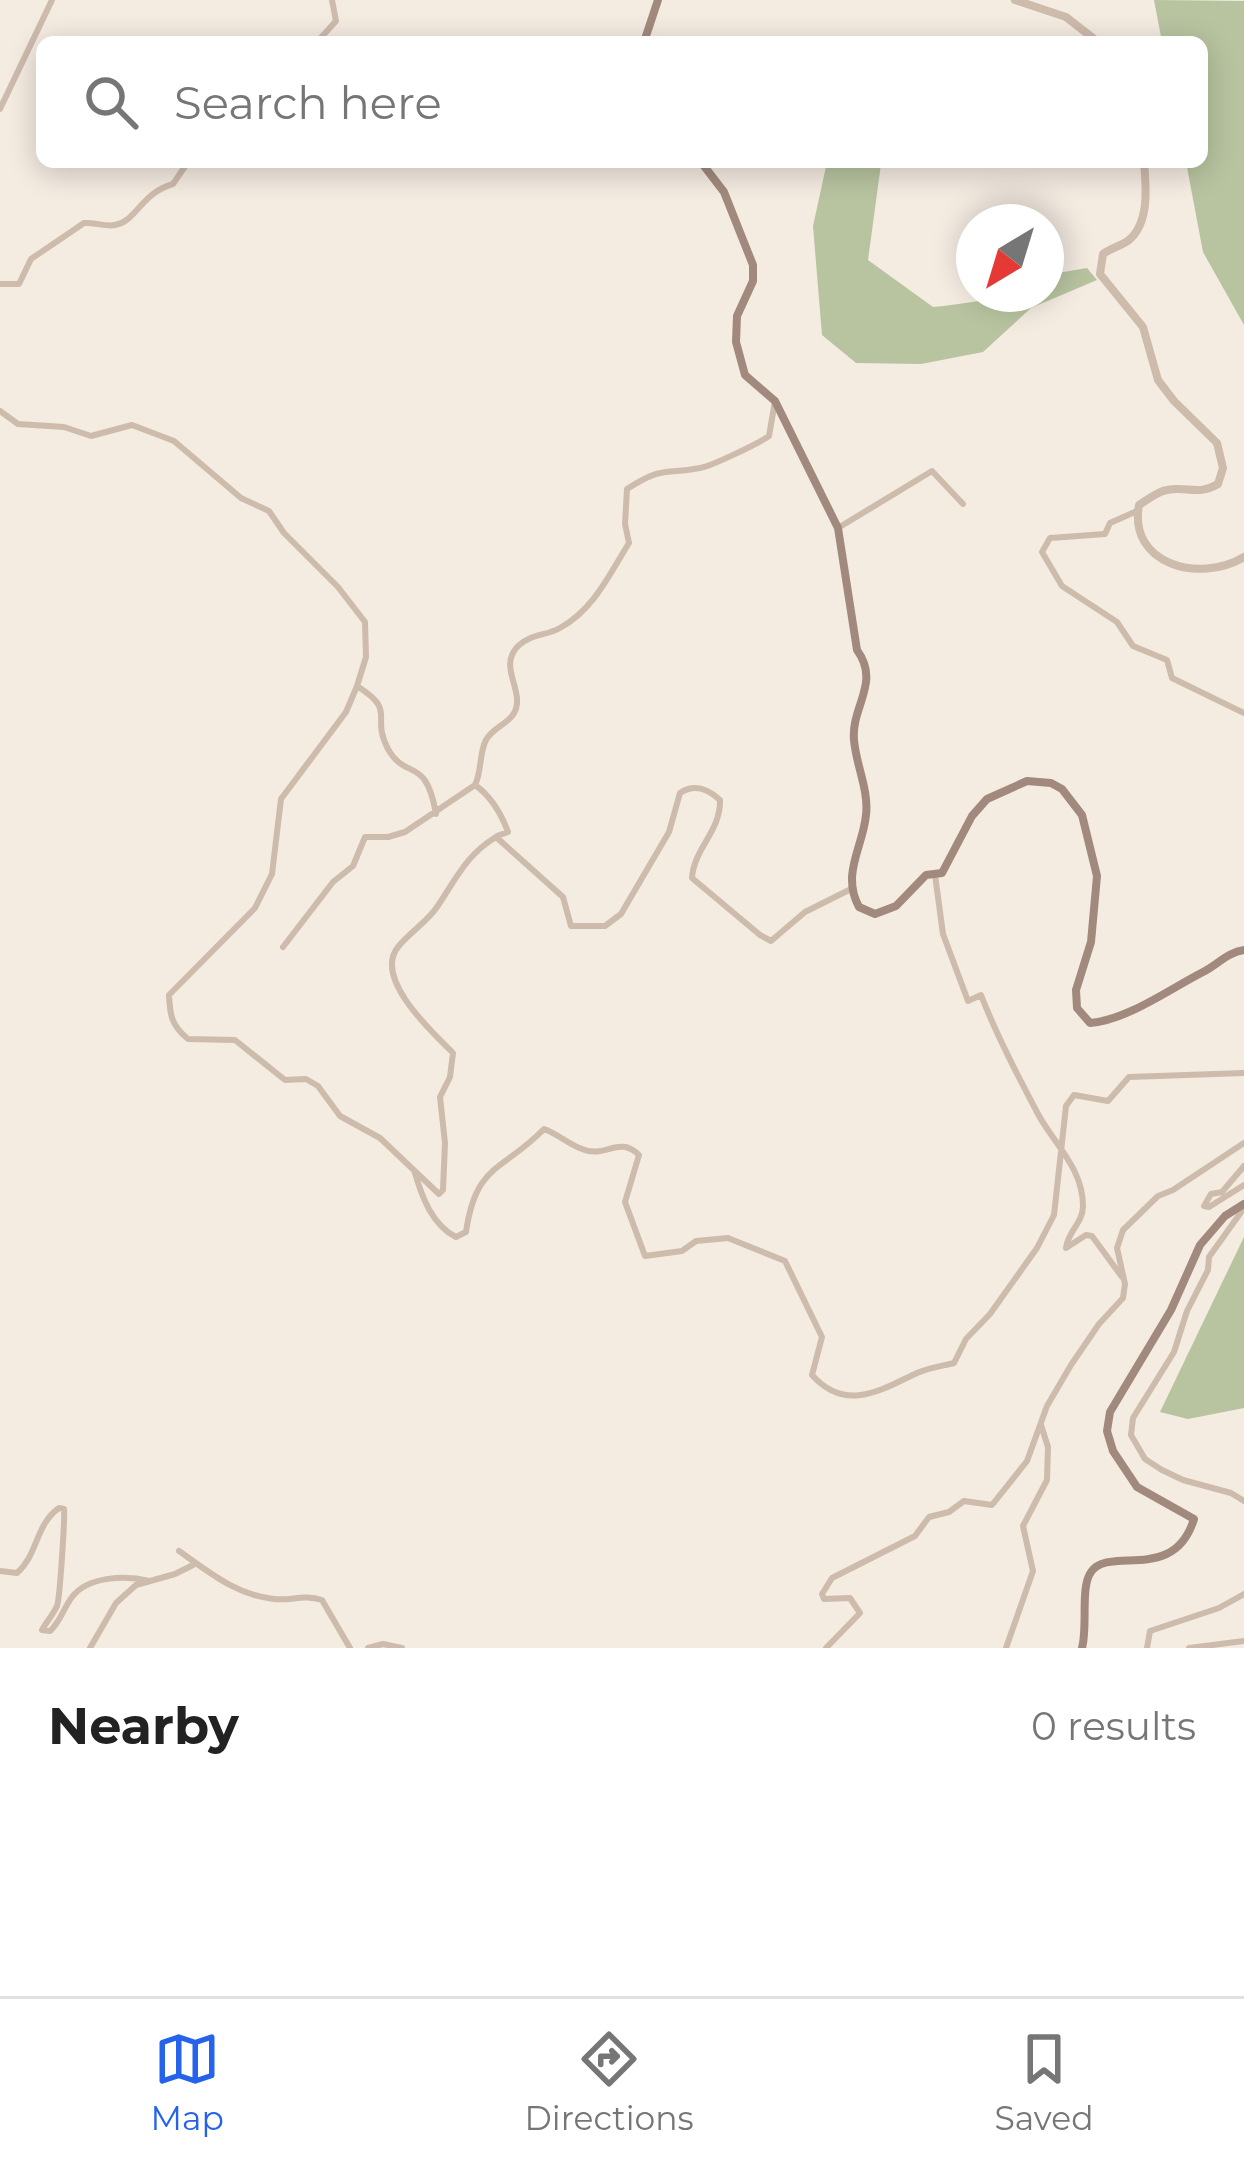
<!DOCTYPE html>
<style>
body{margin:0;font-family:Montserrat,sans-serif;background:#f6f6f6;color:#222}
.compass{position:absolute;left:956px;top:204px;width:108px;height:108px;border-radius:50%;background:#fff;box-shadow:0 6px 30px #0003;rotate:218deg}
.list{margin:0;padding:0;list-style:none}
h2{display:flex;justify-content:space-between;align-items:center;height:156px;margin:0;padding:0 48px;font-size:51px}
h2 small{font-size:39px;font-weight:400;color:#767676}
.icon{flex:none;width:66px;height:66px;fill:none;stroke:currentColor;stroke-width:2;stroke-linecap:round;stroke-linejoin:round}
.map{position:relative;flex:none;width:1244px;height:1648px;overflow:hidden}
.search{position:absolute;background:#fff;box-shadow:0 6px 30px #0003;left:36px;right:36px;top:36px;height:132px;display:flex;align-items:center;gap:30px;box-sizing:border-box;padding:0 42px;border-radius:18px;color:#767676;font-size:45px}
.sheet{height:348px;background:#fff}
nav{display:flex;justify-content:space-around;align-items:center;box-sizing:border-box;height:168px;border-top:3px solid #e0e0e0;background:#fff;font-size:33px;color:#767676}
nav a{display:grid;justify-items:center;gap:6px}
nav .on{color:#2563eb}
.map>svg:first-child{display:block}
.green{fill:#b8c4a0}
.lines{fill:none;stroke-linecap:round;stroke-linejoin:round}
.minor{stroke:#cdbbac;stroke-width:6}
.tertiary{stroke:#cdbbac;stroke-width:8}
.secondary{stroke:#a18a7d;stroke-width:8}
</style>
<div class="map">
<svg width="1244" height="1648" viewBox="0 0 1244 1648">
<rect width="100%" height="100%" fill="#f4ebe1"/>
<path class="green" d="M 1154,0 L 1244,1 L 1244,325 L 1203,252 L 1186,162 L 1202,162 L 1202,42 L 1162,42 Z
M 827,162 L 881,164 L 868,260 L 933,307 C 972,304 1007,294 1046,294 L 1046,275 L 1087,268 L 1097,280 L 1031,308 L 983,352 L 921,364 L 856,363 L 822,335 L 813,226 Z
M 1244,1237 L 1244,1408 L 1188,1419 L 1160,1412 Z"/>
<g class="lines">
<path class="minor" d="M 317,42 L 336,21 L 332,0
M 0,109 L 52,0
M 0,284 L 19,284 L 31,259 L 84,223 C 94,222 105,227 115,225 C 137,221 141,193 173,184 L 188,162
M 0,411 L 18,424 L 64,427 L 91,436 L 132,425 L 174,441 L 241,498 L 269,511 L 284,533 L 338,587 L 365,622 L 366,657 L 357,686 L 346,712 L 281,799 L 272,874 L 255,908 L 169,995 C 170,1015 171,1025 188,1039 L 235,1040 L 285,1080 L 306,1079 L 318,1086 L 340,1116 L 380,1138 L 439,1194 L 443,1190 L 445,1143 L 440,1097 L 450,1077 L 453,1053 C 432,1032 373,978 398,947 C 410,932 426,923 437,907 C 456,879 466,855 496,837 L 563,897 L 571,926 L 605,926 L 621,914 L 669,832 L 680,793 C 695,783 708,789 720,800 C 721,831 694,848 692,878 L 760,935 L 771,941 L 805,912 L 851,889
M 1137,511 L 1110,523 L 1105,534 L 1050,538 L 1042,552 L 1062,586 L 1117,622 L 1133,646 L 1167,660 L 1172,678 L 1244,713
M 838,528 L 932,471 L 963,504
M 357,686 C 398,712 370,715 388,749 C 406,781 426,755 436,814
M 497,836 L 508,832 C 501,813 492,797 475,785 C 482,771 479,753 486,740 C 494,724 519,723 517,698 C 515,679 502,663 518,646 C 530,634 546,636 560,628 C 594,609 609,575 629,543 L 625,524 L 627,489 C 663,466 662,475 700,468 C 712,466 759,443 769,436 L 775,401
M 935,875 L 943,934 L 968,1001 L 981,995 C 997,1036 1018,1076 1038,1114 C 1054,1144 1083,1168 1083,1206 C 1083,1223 1068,1231 1066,1248 L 1086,1235 L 1092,1236 L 1122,1277
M 283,947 L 333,882 L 353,866 L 365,837 L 388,837 L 405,832 L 475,785
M 1244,1166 L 1222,1192 L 1211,1194 L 1204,1206 L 1209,1207 L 1244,1185
M 415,1173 C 422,1197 432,1225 456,1237 L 466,1232 C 476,1163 502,1172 544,1129 C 558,1134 568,1144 582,1149 C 605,1159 619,1135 639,1155 L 625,1202 L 645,1256 L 682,1251 L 696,1241 L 728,1238 L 785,1261 L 822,1337 L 812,1375 C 846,1413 881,1390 917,1373 C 928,1368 942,1366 954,1363 L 966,1339 L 990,1314 L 1037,1248 L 1054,1215 L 1066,1106 L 1074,1095 L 1108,1101 L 1129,1077 L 1244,1073
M 1244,1208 L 1209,1257 L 1208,1270 L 1187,1311 L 1174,1352 L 1133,1418 L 1131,1435 L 1145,1459 L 1162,1470 L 1183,1480 L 1231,1493 L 1244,1501
M 179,1551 C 209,1572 236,1595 274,1599 C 292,1601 303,1594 322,1600 L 350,1648
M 0,1571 L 17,1573 C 38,1555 35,1525 59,1508 L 64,1509 C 65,1516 60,1598 57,1606 C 53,1615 46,1622 42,1630 L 50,1631 C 61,1621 63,1609 72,1597 C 88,1576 126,1575 149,1581
M 90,1648 L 116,1603 L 136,1585 L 175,1574 L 193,1565
M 368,1648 L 383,1644 L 402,1648
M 826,1648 L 860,1613 L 850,1598 L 824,1599 L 822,1594 L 832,1578 L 915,1536 L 929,1517 L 949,1512 L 964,1501 L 992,1505 L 1027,1461 L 1047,1406 L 1071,1365 L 1099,1324 L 1123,1298 L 1125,1284 L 1117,1248 L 1123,1230 L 1158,1196 L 1173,1190 L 1244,1143
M 1006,1648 L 1033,1571 L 1023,1526 L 1047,1480 L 1048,1447 L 1041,1425
M 1147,1648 L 1150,1631 L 1219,1608 L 1244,1594
M 1189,1648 L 1244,1641"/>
<path class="tertiary" d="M 1015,0 L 1066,17 L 1098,42
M 1144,162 C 1146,186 1150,222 1129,240 C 1121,246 1111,248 1103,254 L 1100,274 L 1143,327 L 1158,380 L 1174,401 L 1217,443 L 1223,468 L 1218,484 C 1198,496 1187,486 1167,490 C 1158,491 1147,500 1139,505 C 1128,564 1199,584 1244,557"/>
<path class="secondary" d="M 644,42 L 658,0
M 701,162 L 724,192 L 753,265 L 753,281 L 737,316 L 736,342 L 745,375 L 775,401 L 838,528 L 857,650 C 881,683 851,706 854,740 C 856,765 869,790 866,815 C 863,847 841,874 859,907 L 875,914 L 896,906 L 926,875 L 942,873 L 972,816 L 987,799 L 1027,781 L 1051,783 L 1062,789 L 1082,815 L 1097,876 L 1091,942 L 1076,990 L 1077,1008 L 1090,1023 C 1127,1020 1168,990 1203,972 C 1217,965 1228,952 1244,950
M 1082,1648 C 1088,1627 1080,1587 1091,1572 C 1110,1545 1174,1584 1194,1519 L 1137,1487 L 1113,1451 L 1107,1431 L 1110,1412 L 1171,1310 L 1200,1245 L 1225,1216 L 1244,1204"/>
</g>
</svg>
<svg class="compass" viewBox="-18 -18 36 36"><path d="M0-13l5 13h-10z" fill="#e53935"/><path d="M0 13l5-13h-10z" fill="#767676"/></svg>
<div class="search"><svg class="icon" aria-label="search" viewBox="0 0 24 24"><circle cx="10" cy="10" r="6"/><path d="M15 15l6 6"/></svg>Search here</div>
</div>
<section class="sheet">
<h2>Nearby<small>0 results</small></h2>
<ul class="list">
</ul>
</section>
<nav>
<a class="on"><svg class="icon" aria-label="map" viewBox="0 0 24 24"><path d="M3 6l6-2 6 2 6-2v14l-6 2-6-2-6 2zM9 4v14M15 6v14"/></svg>Map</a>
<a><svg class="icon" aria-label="directions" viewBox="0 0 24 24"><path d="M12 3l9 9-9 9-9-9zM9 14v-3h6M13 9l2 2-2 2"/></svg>Directions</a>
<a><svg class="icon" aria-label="saved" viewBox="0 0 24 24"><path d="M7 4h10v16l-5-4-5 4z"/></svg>Saved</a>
</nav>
